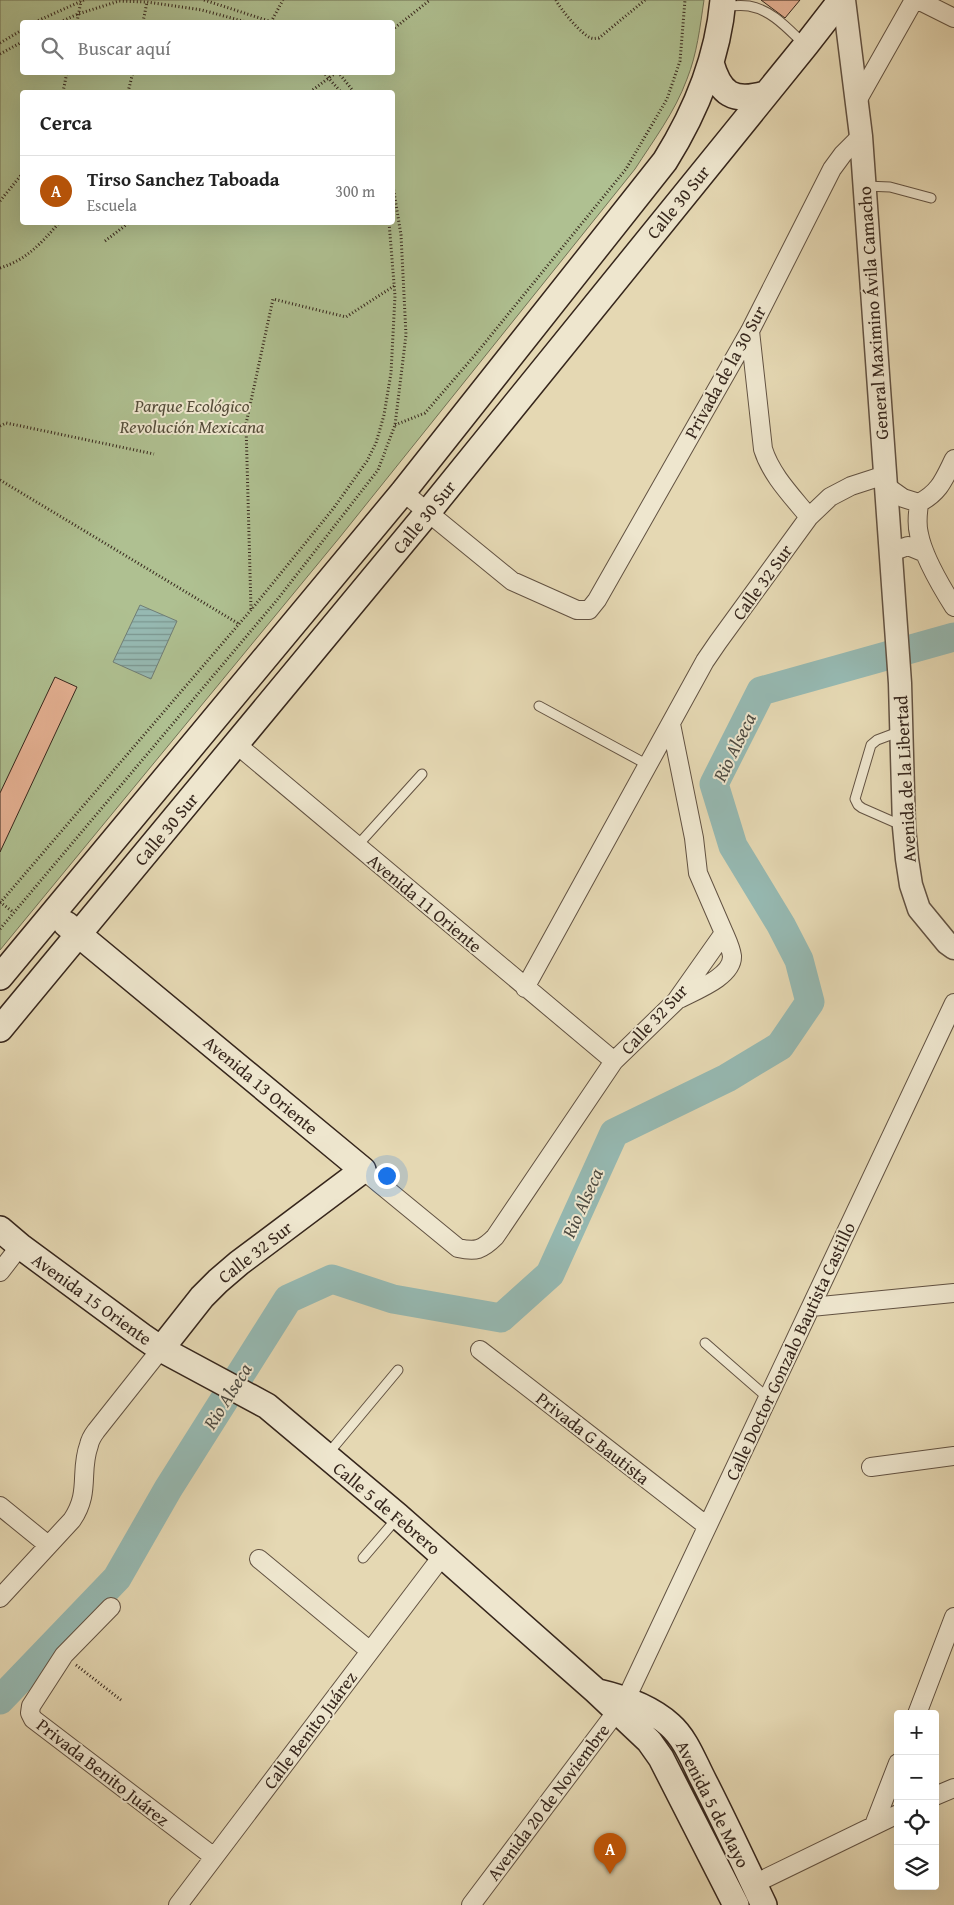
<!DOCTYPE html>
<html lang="es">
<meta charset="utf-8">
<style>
body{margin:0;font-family:"Gentium Book Plus",serif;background:#f6f6f6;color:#222}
.controls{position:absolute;right:15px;bottom:15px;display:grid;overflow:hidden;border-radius:5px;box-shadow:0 5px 20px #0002}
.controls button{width:45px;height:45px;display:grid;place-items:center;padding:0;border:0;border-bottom:1px solid #e0e0e0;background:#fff;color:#222;font:25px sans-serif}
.you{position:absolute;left:386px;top:1175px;width:18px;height:18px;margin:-12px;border:4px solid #fff;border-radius:50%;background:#1a73e8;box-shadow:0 0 0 8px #1a73e833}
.badge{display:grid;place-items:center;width:32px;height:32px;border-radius:50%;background:#b45309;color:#fff;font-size:16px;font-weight:700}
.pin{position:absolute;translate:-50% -41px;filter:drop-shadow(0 1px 2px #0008)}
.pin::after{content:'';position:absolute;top:26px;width:18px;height:15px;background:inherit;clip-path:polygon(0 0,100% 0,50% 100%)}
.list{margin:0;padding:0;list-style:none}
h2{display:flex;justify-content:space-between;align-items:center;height:65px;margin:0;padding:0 20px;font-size:21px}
h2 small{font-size:16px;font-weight:400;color:#767676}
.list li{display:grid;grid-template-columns:32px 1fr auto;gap:15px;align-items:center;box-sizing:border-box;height:70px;padding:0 20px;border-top:1px solid #e0e0e0}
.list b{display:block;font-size:19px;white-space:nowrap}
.list p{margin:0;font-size:16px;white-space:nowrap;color:#767676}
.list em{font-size:16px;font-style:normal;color:#767676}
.icon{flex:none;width:28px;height:28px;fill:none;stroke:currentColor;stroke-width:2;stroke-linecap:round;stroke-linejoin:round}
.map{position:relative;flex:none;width:954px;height:1905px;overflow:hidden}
.search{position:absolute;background:#fff;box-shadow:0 5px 20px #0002;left:20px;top:20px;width:375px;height:55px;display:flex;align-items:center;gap:12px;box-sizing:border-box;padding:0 18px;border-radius:5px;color:#767676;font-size:19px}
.panel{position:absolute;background:#fff;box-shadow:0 5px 20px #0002;left:20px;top:90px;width:375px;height:135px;border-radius:5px}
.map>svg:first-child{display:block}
.park{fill:#afc091;stroke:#727356;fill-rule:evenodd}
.water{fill:url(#water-rules);stroke:#707e76}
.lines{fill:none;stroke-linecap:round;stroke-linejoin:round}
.river{stroke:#96b9b2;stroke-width:29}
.building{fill:#e5b193;stroke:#36261c}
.service-casing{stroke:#625242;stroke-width:11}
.minor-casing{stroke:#625242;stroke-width:20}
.tertiary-casing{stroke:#625242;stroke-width:25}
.secondary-casing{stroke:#36261c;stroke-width:28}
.path{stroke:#36261c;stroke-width:3;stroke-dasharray:1 2.5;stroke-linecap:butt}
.service{stroke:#eee6ce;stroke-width:9}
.minor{stroke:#eee6ce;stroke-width:18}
.tertiary{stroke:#eee6ce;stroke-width:22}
.secondary{stroke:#eee6ce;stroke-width:25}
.labels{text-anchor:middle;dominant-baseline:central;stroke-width:4;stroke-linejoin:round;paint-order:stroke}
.street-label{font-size:18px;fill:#36261c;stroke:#eee6ce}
.park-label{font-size:18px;font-style:italic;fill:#544c39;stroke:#eee6ce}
.water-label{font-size:19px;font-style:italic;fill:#4e4b42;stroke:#eee6ce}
</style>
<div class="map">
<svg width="954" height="1905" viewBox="0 0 954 1905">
<defs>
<pattern id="water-rules" width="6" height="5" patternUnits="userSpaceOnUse" patternTransform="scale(1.25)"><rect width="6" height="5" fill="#96b9b2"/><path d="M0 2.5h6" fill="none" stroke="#7b9690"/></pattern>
</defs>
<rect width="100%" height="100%" fill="#e5d8b3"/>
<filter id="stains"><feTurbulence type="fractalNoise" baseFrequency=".004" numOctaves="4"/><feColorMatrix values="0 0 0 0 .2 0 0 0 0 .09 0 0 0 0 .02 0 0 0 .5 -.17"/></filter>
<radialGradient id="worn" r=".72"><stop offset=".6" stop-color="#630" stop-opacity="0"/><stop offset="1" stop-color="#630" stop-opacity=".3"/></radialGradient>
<path class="park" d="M 0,0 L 704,0 C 700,27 697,54 687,79 C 675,112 653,141 635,169 L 340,537 L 0,950 ZM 22,22 L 392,22 L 392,72 L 22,72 ZM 22,92 L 392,92 L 392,222 L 22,222 Z"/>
<path class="water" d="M 140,605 L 177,621 L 151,679 L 113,662 Z"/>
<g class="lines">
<path class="river" d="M 0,1700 L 117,1578 L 168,1489 L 288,1299 L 332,1279 L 393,1299 L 501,1318 L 550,1274 L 614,1133 L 727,1078 L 780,1046 L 810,1002 L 799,960 L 781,925 L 733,846 L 714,784 L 761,691 L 954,637"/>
</g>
<path class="building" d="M 761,0 L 800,0 L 785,18 Z
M 55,677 L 77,687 L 0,852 L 0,793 Z"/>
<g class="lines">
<defs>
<path id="service" d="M 725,6 C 733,6 741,5 749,6 C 772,10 788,29 804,44
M 865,186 L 890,187 L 931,198
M 539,706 L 648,765
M 901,731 L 877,740 L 871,745 L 855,799 L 858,805 L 862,808 L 903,826
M 357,846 L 422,774
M 705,1343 L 768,1398
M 327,1455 L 398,1370
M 363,1558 L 398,1517"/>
<path id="minor" d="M 918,0 L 954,18
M 857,101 L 914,0
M 750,331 L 763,449 C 771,475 792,496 809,517
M 886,486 L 903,498 L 919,503 C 940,492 944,479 954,459
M 403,492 L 512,581 L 577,610 L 589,610 L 597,600 L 750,331 L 832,169 L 843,154 L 861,136
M 919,503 C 918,513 916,523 919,534 C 923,555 942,588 954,607
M 891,552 L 908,546 L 925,553
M 236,744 L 614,1061
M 525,988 L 705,661 L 718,642 L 809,517 L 830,497 L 851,486 L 885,475
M 679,999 C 694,991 733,977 732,956 C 731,948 727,940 724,933
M 363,1170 L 458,1248 C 476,1252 482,1250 495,1237 L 614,1061 L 676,1001 L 724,933 L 698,873 L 694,838 L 671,724
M 0,1272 L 20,1246
M 811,1307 L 954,1293
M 480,1350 L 707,1526
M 871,1467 L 954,1456
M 0,1506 L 48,1545
M 259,1559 L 370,1651
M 0,1598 L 72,1520 C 91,1492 79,1472 89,1445 C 90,1440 93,1435 96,1431 L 161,1349
M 111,1607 L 64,1655 L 31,1706 L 30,1713 L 33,1719 L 214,1857
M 917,1714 L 954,1617
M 935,1796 L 954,1788
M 874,1825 L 898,1763
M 754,1884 L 898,1814
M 178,1905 L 443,1555
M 471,1905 L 626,1699 L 954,1003"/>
<path id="tertiary" d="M 844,0 L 861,136 L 900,683 L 904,827 L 907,859 L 911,885 L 919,909 L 947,943 L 954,948"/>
<path id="secondary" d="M 711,63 C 720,94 733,103 765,94
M 66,924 L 363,1170 L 239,1263 L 218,1281 L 202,1297 L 161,1349
M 0,977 L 403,492 L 665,161 C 695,113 718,57 723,0
M 0,1029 L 428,512 L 806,45 L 841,0
M 0,1229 L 20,1246 L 142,1336 L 161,1349 L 267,1406 L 398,1516 L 596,1691 L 649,1741 L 661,1758 L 736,1905
M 598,1692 C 624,1698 650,1707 670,1725 C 686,1739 694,1762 704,1781 C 725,1822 744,1863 764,1905"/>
</defs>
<use href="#service" class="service-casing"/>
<use href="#minor" class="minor-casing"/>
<use href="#tertiary" class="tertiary-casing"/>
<use href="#secondary" class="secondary-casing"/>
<path class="path" d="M 204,0 L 272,22
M 556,0 C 560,9 582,35 591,38 C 594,39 596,38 599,38 L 645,0
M 35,22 L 84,0
M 60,22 L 78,14 L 119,1 L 147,2 L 202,10 L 246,22
M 77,22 L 81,1
M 143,22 L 147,2
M 271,22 L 283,0
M 392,30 L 430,0
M 0,43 L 22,30
M 0,54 L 22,42
M 323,72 L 341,92
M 338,72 L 354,92
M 63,92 L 67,72
M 128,92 L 133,72
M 310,92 L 337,72
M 0,201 L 22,174
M 105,241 L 130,222
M 0,268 C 28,259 40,244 60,222
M 395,425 L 425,413 L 475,355 L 626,169 L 667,99 L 680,61 L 685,0
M 0,426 L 6,423 L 16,425 L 154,454
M 0,480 L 239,624
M 251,609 L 246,424 L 273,299 L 346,317 L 394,286
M 0,902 L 13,912
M 0,903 L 251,610 L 333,509 L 367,461 L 376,443 L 384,415 L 391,373 L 395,296 L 389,222
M 0,929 L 277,600 L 378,470 L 395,425 L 406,335 L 401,235 L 392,180
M 76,1665 L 121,1700"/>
<use href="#service" class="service"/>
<use href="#minor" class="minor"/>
<use href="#tertiary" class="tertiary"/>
<use href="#secondary" class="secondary"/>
</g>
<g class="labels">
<g class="street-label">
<text transform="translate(678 202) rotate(-51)">Calle 30 Sur</text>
<text transform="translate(873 313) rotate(-94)">General Maximino Ávila Camacho</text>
<text transform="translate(725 372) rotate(-61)">Privada de la 30 Sur</text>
<text transform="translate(424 517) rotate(-51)">Calle 30 Sur</text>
<text transform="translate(762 582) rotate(-54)">Calle 32 Sur</text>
<text transform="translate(905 779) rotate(-93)">Avenida de la Libertad</text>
<text transform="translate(166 829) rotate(-50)">Calle 30 Sur</text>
<text transform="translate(425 903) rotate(40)">Avenida 11 Oriente</text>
<text transform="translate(654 1019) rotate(-47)">Calle 32 Sur</text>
<text transform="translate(261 1085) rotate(40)">Avenida 13 Oriente</text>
<text transform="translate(255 1252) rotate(-38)">Calle 32 Sur</text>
<text transform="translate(92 1299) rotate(36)">Avenida 15 Oriente</text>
<text transform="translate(790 1351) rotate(-65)">Calle Doctor Gonzalo Bautista Castillo</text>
<text transform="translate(593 1438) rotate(38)">Privada G Bautista</text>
<text transform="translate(387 1508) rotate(40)">Calle 5 de Febrero</text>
<text transform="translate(310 1730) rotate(-53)">Calle Benito Juárez</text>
<text transform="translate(103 1772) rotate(38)">Privada Benito Juárez</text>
<text transform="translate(548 1802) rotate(-53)">Avenida 20 de Noviembre</text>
<text transform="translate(713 1804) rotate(63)">Avenida 5 de Mayo</text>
</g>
<g class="park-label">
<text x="192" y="405">Parque Ecológico<tspan x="192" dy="21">Revolución Mexicana</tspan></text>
</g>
<g class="water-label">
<text transform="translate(734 747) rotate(-64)">Rio Alseca</text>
<text transform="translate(582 1203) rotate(-66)">Rio Alseca</text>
<text transform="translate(227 1396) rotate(-58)">Rio Alseca</text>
</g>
</g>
<rect width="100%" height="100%" filter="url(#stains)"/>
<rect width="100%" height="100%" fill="url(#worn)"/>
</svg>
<div class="controls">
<button>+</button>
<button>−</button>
<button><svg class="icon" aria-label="locate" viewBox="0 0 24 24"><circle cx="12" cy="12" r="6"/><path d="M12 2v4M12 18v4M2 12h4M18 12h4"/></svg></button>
<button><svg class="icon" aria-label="layers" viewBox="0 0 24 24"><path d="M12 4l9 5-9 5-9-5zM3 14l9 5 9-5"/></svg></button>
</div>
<div class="you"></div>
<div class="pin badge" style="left:610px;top:1874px">A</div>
<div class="search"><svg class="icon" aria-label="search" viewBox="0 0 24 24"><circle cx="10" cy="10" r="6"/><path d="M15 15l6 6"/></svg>Buscar aquí</div>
<section class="panel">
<h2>Cerca<small></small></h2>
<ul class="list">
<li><span class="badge">A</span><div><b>Tirso Sanchez Taboada</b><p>Escuela</p></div><em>300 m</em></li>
</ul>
</section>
</div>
